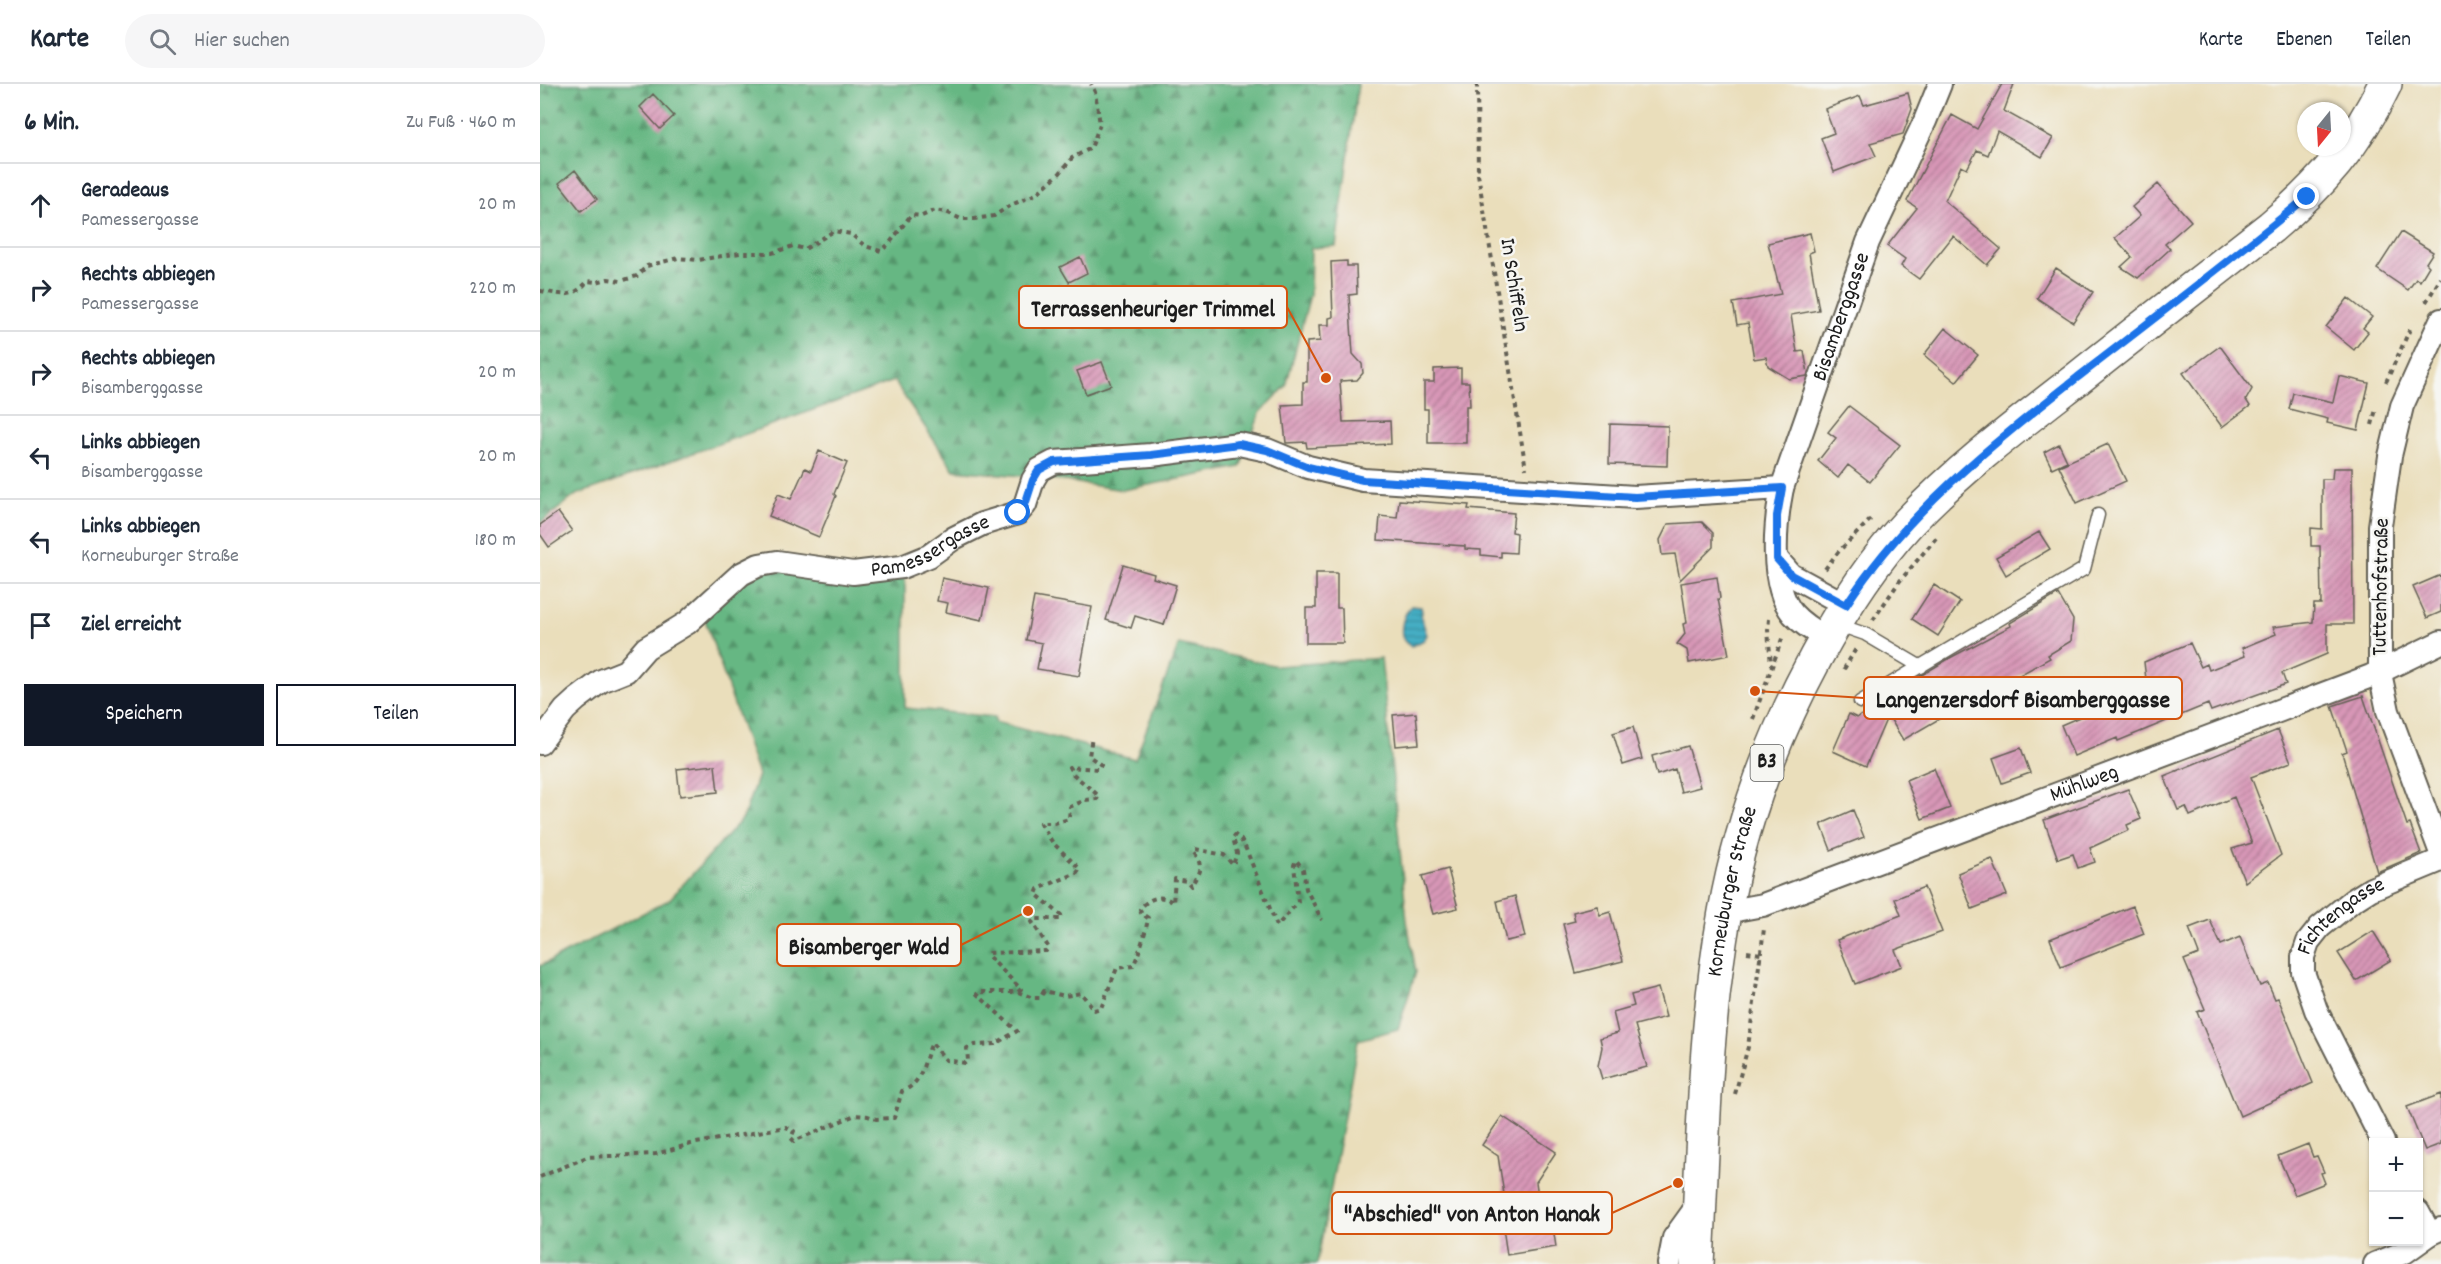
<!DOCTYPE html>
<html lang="de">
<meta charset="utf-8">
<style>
body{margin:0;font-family:Dekko,sans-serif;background:#f6f6f7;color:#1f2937}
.controls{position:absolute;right:18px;bottom:18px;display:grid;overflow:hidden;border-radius:0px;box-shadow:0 2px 4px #0004}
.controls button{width:54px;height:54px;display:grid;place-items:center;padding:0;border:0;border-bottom:2px solid #e0e1e3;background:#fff;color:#1f2937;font:30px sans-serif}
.compass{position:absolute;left:1757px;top:18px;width:54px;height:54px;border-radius:50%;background:#fff;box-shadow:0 2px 4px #0004;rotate:198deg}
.stop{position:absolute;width:18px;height:18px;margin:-14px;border:4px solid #1a73e8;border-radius:50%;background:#fff}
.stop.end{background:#1a73e8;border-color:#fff;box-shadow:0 2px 6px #0008}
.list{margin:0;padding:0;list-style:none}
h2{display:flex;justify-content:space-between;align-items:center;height:78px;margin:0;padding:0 24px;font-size:26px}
h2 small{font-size:20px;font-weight:400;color:#747a83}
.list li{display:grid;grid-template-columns:39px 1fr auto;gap:18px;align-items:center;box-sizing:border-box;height:84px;padding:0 24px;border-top:2px solid #e0e1e3}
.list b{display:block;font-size:22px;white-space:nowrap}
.list p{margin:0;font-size:20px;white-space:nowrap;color:#747a83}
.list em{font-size:20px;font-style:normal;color:#747a83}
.actions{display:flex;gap:12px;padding:18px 24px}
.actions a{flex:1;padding:14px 0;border:2px solid #111827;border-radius:0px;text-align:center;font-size:21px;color:#111827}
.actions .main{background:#111827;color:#fff}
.icon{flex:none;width:33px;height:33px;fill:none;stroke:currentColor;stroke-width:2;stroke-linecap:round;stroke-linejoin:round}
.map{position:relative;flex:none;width:1901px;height:1180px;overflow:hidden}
header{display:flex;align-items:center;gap:36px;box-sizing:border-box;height:84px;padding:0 30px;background:#fff;border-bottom:2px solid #e0e1e3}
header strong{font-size:28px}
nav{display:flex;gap:33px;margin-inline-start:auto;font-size:21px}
.search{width:420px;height:54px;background:#f6f6f7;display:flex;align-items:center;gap:15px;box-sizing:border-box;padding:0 21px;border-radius:33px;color:#747a83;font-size:22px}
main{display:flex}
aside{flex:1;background:#fff}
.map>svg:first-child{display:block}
.forest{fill:url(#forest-firs);stroke:#416a50;stroke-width:1.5}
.water{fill:url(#water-rules);stroke:#306570;stroke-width:1.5}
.building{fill:url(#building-hatch)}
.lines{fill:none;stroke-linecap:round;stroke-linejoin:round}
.service-casing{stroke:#646054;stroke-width:15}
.minor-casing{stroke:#646054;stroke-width:26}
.primary-casing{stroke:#646054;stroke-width:36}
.path{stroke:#646054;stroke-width:4;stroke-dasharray:4.5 4.5;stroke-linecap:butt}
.service{stroke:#fff;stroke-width:12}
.minor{stroke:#fff;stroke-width:22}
.primary{stroke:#fff;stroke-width:33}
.route{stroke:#1a73e8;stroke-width:8}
.labels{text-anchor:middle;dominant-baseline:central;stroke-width:5;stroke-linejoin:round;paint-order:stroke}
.shield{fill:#f6f6f2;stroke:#5d5d5c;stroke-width:1.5}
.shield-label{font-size:21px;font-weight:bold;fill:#1c1c1c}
.street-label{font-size:22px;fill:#1c1c1c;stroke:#f6f6f2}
.leader{fill:none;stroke:#d4530e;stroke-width:2}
.callout-dot{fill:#d4530e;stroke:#f6f6f2;stroke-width:2}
.callout{fill:#f6f6f2;stroke:#d4530e;stroke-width:2}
.callout-label{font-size:24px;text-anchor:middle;font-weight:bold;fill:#1c1c1c}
</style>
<header>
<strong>Karte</strong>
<div class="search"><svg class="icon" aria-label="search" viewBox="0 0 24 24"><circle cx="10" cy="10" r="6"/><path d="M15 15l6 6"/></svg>Hier suchen</div>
<nav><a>Karte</a><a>Ebenen</a><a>Teilen</a></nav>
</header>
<main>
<aside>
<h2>6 Min.<small>Zu Fuß · 460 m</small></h2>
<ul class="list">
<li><svg class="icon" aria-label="ahead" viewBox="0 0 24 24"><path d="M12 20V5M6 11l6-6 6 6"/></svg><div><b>Geradeaus</b><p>Pamessergasse</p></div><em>20 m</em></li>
<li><svg class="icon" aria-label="right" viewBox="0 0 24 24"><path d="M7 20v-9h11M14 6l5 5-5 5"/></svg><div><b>Rechts abbiegen</b><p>Pamessergasse</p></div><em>220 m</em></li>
<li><svg class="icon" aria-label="right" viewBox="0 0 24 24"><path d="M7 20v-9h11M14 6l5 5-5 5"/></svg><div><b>Rechts abbiegen</b><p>Bisamberggasse</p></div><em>20 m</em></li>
<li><svg class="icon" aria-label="left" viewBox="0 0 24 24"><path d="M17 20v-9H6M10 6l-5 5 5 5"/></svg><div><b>Links abbiegen</b><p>Bisamberggasse</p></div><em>20 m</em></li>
<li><svg class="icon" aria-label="left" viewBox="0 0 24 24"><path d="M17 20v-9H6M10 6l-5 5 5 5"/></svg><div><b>Links abbiegen</b><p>Korneuburger Straße</p></div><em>180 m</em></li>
<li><svg class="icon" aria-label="arrive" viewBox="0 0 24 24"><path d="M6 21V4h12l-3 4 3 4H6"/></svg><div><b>Ziel erreicht</b></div></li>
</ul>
<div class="actions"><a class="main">Speichern</a><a>Teilen</a></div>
</aside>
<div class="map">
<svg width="1901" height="1180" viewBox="0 0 1901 1180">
<defs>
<pattern id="forest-firs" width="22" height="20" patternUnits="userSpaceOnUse" patternTransform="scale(1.5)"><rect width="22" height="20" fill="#66b783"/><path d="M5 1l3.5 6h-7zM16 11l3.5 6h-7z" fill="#53946a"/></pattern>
<pattern id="water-rules" width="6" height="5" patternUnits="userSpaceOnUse" patternTransform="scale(1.5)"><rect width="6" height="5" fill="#45aec4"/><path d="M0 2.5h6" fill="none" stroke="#398d9e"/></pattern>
<pattern id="building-hatch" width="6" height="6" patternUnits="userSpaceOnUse" patternTransform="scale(1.5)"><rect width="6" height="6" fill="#d897b7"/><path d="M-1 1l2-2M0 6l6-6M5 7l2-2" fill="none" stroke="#ae7a94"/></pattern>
</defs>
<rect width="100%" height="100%" fill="#f6f6f2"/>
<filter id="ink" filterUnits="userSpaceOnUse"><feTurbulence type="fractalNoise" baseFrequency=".0167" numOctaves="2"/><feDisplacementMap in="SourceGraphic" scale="12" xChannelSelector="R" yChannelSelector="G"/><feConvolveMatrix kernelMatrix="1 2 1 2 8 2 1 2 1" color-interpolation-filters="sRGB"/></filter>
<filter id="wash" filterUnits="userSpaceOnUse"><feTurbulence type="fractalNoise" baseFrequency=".008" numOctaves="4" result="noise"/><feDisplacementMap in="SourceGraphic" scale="24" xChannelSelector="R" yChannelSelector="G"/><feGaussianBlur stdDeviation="1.35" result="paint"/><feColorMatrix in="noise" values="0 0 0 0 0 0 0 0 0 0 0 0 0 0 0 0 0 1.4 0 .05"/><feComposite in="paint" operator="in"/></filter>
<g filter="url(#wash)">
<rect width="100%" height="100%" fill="#eadebb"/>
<path class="forest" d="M 0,0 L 818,0 L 796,162 L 771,164 L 770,211 L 746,302 L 720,329 L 700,383 L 583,406 L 505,394 L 414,386 L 354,297 L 36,411 L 0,439 Z
M 220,478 L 365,495 L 365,624 L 455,633 L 455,638 L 595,675 L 639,560 L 737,582 L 841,574 L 867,837 L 876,888 L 858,945 L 818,956 L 777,1180 L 0,1180 L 0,882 L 129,816 L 203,734 L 218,691 L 159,518 Z"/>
<path class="water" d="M 871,522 L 881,523 L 882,528 L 881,533 L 887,551 L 884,556 L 872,562 C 855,557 862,531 871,522 Z"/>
<g id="blocks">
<path class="building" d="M 1462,0 L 1474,0 L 1464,27 L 1513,54 L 1502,73 L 1457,47 L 1448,71 L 1437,66 L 1427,85 L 1421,82 L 1405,117 L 1461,165 L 1447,181 L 1413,152 L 1379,195 L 1361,182 L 1365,175 L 1347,162 L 1377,124 L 1367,117 L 1412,31 L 1437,45 Z
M 1368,9 L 1372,25 L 1363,50 L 1330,59 L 1336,72 L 1294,88 L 1281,54 L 1294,49 L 1285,25 L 1320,12 L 1324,21 Z
M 113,10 L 134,32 L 120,45 L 100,23 Z
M 35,86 L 57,115 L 41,127 L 19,99 Z
M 1618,100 L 1651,137 L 1625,160 L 1630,165 L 1598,194 L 1581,183 L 1592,173 L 1575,154 L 1600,132 L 1592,123 Z
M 1861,148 L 1893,168 L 1886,179 L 1889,182 L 1880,197 L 1876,195 L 1868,206 L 1837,185 Z
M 1270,149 L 1274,167 L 1269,169 L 1279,226 L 1251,231 L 1257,268 L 1264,267 L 1268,289 L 1267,292 L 1249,295 L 1228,282 L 1226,273 L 1214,275 L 1208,239 L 1197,241 L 1193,219 L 1241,210 L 1228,159 Z
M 540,173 L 547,189 L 529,198 L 520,183 Z
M 807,177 L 807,182 L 816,182 L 817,210 L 809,211 L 813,270 L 822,280 L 823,289 L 817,296 L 800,297 L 803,338 L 850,337 L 851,360 L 767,364 L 766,358 L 746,359 L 742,321 L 763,320 L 763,298 L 767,298 L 767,258 L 780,257 L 779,241 L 789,241 L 789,234 L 793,233 L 791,178 Z
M 1516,184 L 1553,208 L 1533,238 L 1497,214 Z
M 1808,214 L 1832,233 L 1823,244 L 1828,248 L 1814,266 L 1786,243 Z
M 1405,244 L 1438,271 L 1416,298 L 1384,271 Z
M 1680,262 L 1712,305 L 1706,316 L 1710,322 L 1682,343 L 1643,289 Z
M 562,278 L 571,301 L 546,310 L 537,287 Z
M 921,284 L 921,298 L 929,298 L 930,322 L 926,322 L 926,359 L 888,359 L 888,325 L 884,325 L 884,298 L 894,298 L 894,285 Z
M 1799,292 L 1829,299 L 1818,346 L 1787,339 L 1788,335 L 1749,325 L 1753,309 L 1793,318 Z
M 1309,322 L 1360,361 L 1330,398 L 1308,381 L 1298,394 L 1278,377 L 1296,354 L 1288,348 Z
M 1070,340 L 1128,342 L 1127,382 L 1069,380 Z
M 1519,360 L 1527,377 L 1512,384 L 1504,368 Z
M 1568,360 L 1586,397 L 1537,419 L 1519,382 Z
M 279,367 L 307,379 L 294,410 L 296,412 L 279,453 L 229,432 L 238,410 L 251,415 L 265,384 L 271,387 Z
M 1793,384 L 1812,384 L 1813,540 L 1787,540 L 1787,570 L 1742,589 L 1746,600 L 1671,627 L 1668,620 L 1578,657 L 1577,654 L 1534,672 L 1521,641 L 1607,604 L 1604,578 L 1650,559 L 1661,583 L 1667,580 L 1669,586 L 1705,572 L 1702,564 L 1736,550 L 1733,543 L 1773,538 L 1774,520 L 1781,520 L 1780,462 L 1771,462 L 1771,444 L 1782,445 L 1782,395 L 1792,395 Z
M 859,416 L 929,421 L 928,425 L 974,429 L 972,448 L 977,449 L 976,469 L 961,468 L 961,473 L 941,471 L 941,466 L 925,465 L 925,462 L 838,456 L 840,432 L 857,434 Z
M 18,428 L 32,447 L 9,463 L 0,450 L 0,441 Z
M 1162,438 L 1173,449 L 1173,463 L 1140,496 L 1135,470 L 1122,471 L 1120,456 L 1128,440 Z
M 1499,448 L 1510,465 L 1466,491 L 1456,473 Z
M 583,481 L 614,490 L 613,494 L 636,501 L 624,541 L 595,532 L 591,544 L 566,536 Z
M 776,489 L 797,489 L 797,524 L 802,524 L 803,559 L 766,559 L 766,524 L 776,524 Z
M 1901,491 L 1901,528 L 1887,534 L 1873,503 Z
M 1177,493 L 1180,514 L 1178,515 L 1189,571 L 1149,579 L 1147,566 L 1137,560 L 1145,550 L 1143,540 L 1147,539 L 1141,499 Z
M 402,494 L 449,504 L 442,536 L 406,528 L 408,519 L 397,517 Z
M 1394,501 L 1420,518 L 1398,552 L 1372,535 Z
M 1518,510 L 1533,536 L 1531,557 L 1508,571 L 1510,574 L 1442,612 L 1439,606 L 1396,630 L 1399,635 L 1363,656 L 1348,631 L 1326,682 L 1293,667 L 1309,630 L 1317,634 L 1340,619 L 1339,617 L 1410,574 L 1471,542 L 1470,539 Z
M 494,513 L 552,523 L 539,592 L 497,585 L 502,559 L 486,556 Z
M 1823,612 L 1867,741 L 1870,740 L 1881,769 L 1837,788 L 1802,669 L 1807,667 L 1792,622 Z
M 876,629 L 879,660 L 856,662 L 853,631 Z
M 1093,643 L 1102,675 L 1083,681 L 1073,649 Z
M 1738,646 L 1751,678 L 1711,693 L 1741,771 L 1705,798 L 1692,765 L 1712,759 L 1694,713 L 1650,732 L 1646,723 L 1638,726 L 1624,692 Z
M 1148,662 L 1160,703 L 1141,708 L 1135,685 L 1117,691 L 1112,672 Z
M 1481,664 L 1490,689 L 1462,699 L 1453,674 Z
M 175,681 L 178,708 L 140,712 L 137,685 Z
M 1394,684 L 1410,724 L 1382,735 L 1366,696 Z
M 1588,705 L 1601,735 L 1587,741 L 1589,746 L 1550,764 L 1555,778 L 1538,784 L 1533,770 L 1518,775 L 1504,736 Z
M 1313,726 L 1324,753 L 1291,766 L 1281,740 Z
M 1452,775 L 1467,811 L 1432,825 L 1418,789 Z
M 908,785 L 918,824 L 893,830 L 882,792 Z
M 1384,803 L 1402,848 L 1355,866 L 1362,882 L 1315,900 L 1297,856 L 1361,831 L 1355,815 Z
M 975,812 L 985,853 L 966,857 L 957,817 Z
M 1057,822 L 1060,831 L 1070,828 L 1083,877 L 1036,889 L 1023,840 L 1035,837 L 1033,828 Z
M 1593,822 L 1604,850 L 1521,883 L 1510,855 Z
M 1670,836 L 1681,861 L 1700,853 L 1720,902 L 1728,899 L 1735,915 L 1738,914 L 1773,999 L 1700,1032 L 1657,928 L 1665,925 L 1644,876 L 1659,870 L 1649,844 Z
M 1833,847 L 1851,876 L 1816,897 L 1798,869 Z
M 1118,904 L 1126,933 L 1095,941 L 1107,983 L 1062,995 L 1058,982 L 1062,963 L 1060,954 L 1078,949 L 1073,928 L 1094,922 L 1091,911 Z
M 1901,1010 L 1901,1060 L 1885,1066 L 1867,1023 Z
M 962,1032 L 1016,1068 L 996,1098 L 1001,1132 L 1011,1130 L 1016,1163 L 967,1171 L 962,1137 L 968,1136 L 958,1072 L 942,1061 Z
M 1768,1060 L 1773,1073 L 1777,1072 L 1784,1088 L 1781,1089 L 1785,1099 L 1755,1111 L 1738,1072 Z"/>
</g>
</g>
<g filter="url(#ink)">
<use href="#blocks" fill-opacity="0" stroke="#646054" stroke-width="1.5"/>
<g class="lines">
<defs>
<path id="service" d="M 1296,540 L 1325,550 L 1381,583
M 1320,618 L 1544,485 L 1558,431"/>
<g id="minor">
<path d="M 1901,236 L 1862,322 L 1850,372 L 1840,442 L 1840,589 L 1848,627 L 1901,769"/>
<path d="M 1237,475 L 1251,491 L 1306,521"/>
<path id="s1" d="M 1286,554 C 1275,548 1262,540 1253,530 C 1229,501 1235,439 1242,404 L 1328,158 L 1385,37 L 1400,0"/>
<path id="s2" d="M 0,659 L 25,626 L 36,616 L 61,597 L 86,587 L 106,564 L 147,539 L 201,490 L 219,481 L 237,478 L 313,489 L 362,483 L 389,472 L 414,454 L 442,440 L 478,429 L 485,421 L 493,396 L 499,386 L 514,378 L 611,371 L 699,360 L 727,366 L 768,383 L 823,396 L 1095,413 L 1242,404"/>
<path id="s3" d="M 1185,828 L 1223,821 L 1831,592 L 1901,558"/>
<path id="s4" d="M 1843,1058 L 1776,926 L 1763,888 L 1763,873 L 1768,858 L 1780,843 L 1812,817 L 1831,805 L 1901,776"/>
<path d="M 1878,1128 L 1890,1150"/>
<path d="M 1129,1180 L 1134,1154 L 1160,1118"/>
<path d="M 1835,1180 L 1865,1168 L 1890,1150 L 1901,1145"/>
</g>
<g id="primary">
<path id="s5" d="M 1157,1180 C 1163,1063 1164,944 1185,828 C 1201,738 1233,653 1276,573 C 1302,525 1331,479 1369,438 C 1419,385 1479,340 1537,295 C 1601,244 1666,194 1731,143 C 1780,102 1817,60 1845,0"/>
</g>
</defs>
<use href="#service" class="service-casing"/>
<use href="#minor" class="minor-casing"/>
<use href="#primary" class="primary-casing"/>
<path class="path" d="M 937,0 L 938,90 L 986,385
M 0,207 C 23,210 31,216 48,197 L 56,198 L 68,195 L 81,197 L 97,192 L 107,182 L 138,174 L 158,176 L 200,169 L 232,169 L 253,162 L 265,165 L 294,147 L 311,150 L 325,162 L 341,167 L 349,160 L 371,131 L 382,132 L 395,126 L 406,128 L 421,135 L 434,135 L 454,132 L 469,122 L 496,110 L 520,89 L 532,74 L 551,64 L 560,40 L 555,8 L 551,0
M 1886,218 L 1901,194
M 1846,298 L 1870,245
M 1832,341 L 1836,325
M 1285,485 L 1299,467 L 1333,433
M 1229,535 L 1228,546 L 1231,581
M 1333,536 L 1359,498 L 1396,454
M 1304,585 L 1317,563
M 1213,635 L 1243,552
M 1207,868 L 1221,870
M 478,908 L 493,914 L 500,914 L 504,907 L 525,912 L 541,909 L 554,926 L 561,924 L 577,884 L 593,882 C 598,873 607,844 608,834 L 601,829 L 600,825 C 608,814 623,809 633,819 L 635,795 L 647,797 L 651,802 C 658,790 665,782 654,769 L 655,765 L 684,771 L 693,781 L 697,769 L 693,754 L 695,751 L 701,756 L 706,765 L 737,842 L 758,818 L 754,781 L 756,776 L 763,785 L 766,805 L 782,836
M 1195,1010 L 1208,963 L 1224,845
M 0,1093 L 47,1073 L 116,1070 L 151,1060 L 246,1043 L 254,1047 L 251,1054 L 254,1057 L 315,1031 L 328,1032 L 336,1035 L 354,1034 L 362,1007 C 383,1000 383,977 392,959 L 406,976 L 425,979 L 428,977 L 427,964 L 434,961 L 455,960 L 477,947 L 437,910 L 439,908 L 478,908 L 481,905 L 448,872 L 449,869 L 506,867 L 509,864 L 492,838 L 495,835 L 522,835 L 521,831 L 496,810 L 498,805 L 537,789 L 540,785 L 513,759 L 500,739 L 515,739 L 529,735 L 530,723 L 545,716 L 557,715 L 559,712 L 533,690 L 529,683 L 558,685 L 561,681 L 549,672 L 552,653"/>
<use href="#service" class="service"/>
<use href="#minor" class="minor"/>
<use href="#primary" class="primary"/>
</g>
</g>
<g class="lines" filter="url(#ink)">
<path class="route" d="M 478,429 L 485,421 L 493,396 L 499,386 L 514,378 L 611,371 L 699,360 L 727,366 L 768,383 L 823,396 L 1095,413 L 1242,404 L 1237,432 L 1237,475 L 1251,491 L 1306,521 C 1367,427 1450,362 1538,293 C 1615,234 1692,175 1767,113"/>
</g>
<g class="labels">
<rect class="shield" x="1210.5" y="661" width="33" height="36" rx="4.5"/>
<g class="shield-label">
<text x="1227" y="679">B3</text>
</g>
<g class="street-label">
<text transform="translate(973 201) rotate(81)">In Schiffeln</text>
<text stroke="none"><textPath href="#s1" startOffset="352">Bisamberggasse</textPath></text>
<text stroke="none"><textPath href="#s2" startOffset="464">Pamessergasse</textPath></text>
<text transform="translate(1842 503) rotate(-89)">Tuttenhofstraße</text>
<text stroke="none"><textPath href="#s3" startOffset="382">Mühlweg</textPath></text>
<text stroke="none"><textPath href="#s5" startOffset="375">Korneuburger Straße</textPath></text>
<text stroke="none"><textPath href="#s4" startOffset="261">Fichtengasse</textPath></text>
</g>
</g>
<path class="leader" d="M786 294L747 223M1215 607L1324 614M488 827L421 861M1138 1099L1072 1129"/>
<g class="callout-dot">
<circle cx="786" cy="294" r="6"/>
<circle cx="1215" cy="607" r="6"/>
<circle cx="488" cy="827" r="6"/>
<circle cx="1138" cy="1099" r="6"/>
</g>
<g class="callout">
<rect x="479" y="202" width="268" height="42" rx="6"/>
<rect x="1324" y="593" width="318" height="42" rx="6"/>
<rect x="237" y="840" width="184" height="42" rx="6"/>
<rect x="792" y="1108" width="280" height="42" rx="6"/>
</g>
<g class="callout-label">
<text x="613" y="232">Terrassenheuriger Trimmel</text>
<text x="1483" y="623">Langenzersdorf Bisamberggasse</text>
<text x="329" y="870">Bisamberger Wald</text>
<text x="932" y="1137">"Abschied" von Anton Hanak</text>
</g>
</svg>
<div class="controls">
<button>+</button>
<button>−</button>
</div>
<svg class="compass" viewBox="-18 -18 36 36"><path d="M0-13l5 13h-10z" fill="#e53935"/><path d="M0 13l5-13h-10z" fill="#747a83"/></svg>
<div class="stop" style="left:478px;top:429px"></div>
<div class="stop end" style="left:1767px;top:113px"></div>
</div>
</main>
